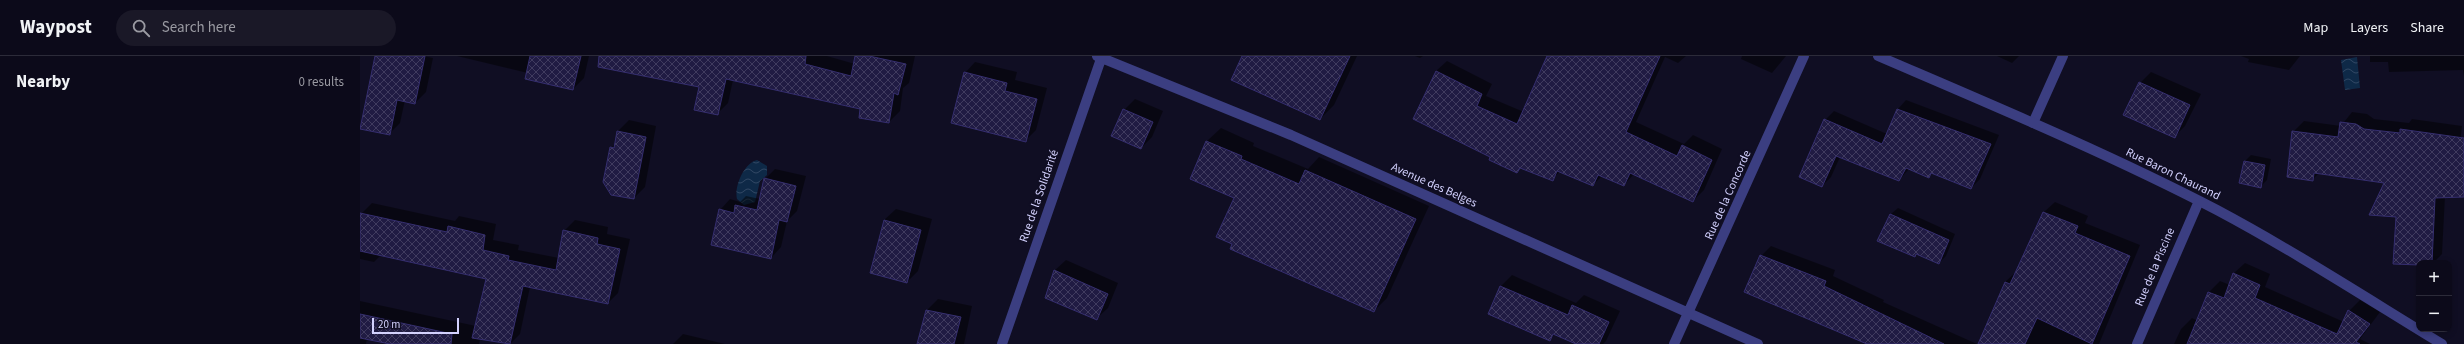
<!DOCTYPE html>
<meta charset="utf-8">
<style>
body{margin:0;font-family:"Source Sans 3",sans-serif;background:#1a1827;color:#f1f3f6}
.controls{position:absolute;right:12px;bottom:12px;display:grid;overflow:hidden;border-radius:8px;box-shadow:0 2px 6px #0003}
.controls button{width:36px;height:36px;display:grid;place-items:center;padding:0;border:0;border-bottom:1px solid #2c2b39;background:#0c0a1a;color:#f1f3f6;font:20px sans-serif}
.scale{position:absolute;left:12px;bottom:10px;width:87px;box-sizing:border-box;padding-left:4px;border:2px solid #d3d1fe;border-top:0;font-size:11px;line-height:14px;white-space:nowrap;color:#d3d1fe;-webkit-text-stroke:3px #100e23;paint-order:stroke}
.list{margin:0;padding:0;list-style:none}
h2{display:flex;justify-content:space-between;align-items:center;height:52px;margin:0;padding:0 16px;font-size:17px}
h2 small{font-size:13px;font-weight:400;color:#9a9aa2}
.icon{flex:none;width:22px;height:22px;fill:none;stroke:currentColor;stroke-width:2;stroke-linecap:round;stroke-linejoin:round}
.map{position:relative;flex:none;width:2104px;height:288px;overflow:hidden}
header{display:flex;align-items:center;gap:24px;box-sizing:border-box;height:56px;padding:0 20px;background:#0c0a1a;border-bottom:1px solid #2c2b39}
header strong{font-size:19px}
nav{display:flex;gap:22px;margin-inline-start:auto;font-size:14px}
.search{width:280px;height:36px;background:#1a1827;display:flex;align-items:center;gap:10px;box-sizing:border-box;padding:0 14px;border-radius:22px;color:#9a9aa2;font-size:15px}
main{display:flex}
aside{flex:1;background:#0c0a1a}
.map>svg:first-child{display:block}
.water{fill:url(#water-waves)}
.shadow{fill:#0007}
.building{fill:url(#building-cross-hatch);stroke:#352e6f}
.lines{fill:none;stroke-linecap:round;stroke-linejoin:round}
.service{stroke:#3b3e81;stroke-width:10}
.minor{stroke:#3b3e81;stroke-width:10}
.labels{text-anchor:middle;dominant-baseline:central;stroke-width:4;stroke-linejoin:round;paint-order:stroke}
.street-label{font-size:12px;fill:#d3d1fe;stroke:#100e23}
</style>
<header>
<strong>Waypost</strong>
<div class="search"><svg class="icon" aria-label="search" viewBox="0 0 24 24"><circle cx="10" cy="10" r="6"/><path d="M15 15l6 6"/></svg>Search here</div>
<nav><a>Map</a><a>Layers</a><a>Share</a></nav>
</header>
<main>
<aside>
<h2>Nearby<small>0 results</small></h2>
<ul class="list">
</ul>
</aside>
<div class="map">
<svg width="2104" height="288" viewBox="0 0 2104 288">
<defs>
<pattern id="water-waves" width="16" height="10" patternUnits="userSpaceOnUse"><rect width="16" height="10" fill="#0e2947"/><path d="M0 5q4-4 8 0t8 0" fill="none" stroke="#304763"/></pattern>
<pattern id="building-cross-hatch" width="8" height="8" patternUnits="userSpaceOnUse"><rect width="8" height="8" fill="#201b43"/><path d="M0 0l8 8M0 8l8-8" fill="none" stroke="#403b5f"/></pattern>
</defs>
<rect width="100%" height="100%" fill="#100e23"/>
<path class="water" d="M 1997,1 L 2000,32 L 1985,34 L 1981,4 Z
M 397,104 L 407,110 L 407,119 L 400,125 L 395,146 L 384,149 L 377,143 C 374,131 384,107 397,104 Z"/>
<path class="shadow" d="M 23,0 L 63,0 L 73,2 L 66,36 L 55,47 L 45,44 L 40,67 L 29,78 Z
M 97,0 L 229,0 L 224,22 L 213,33 L 168,17 Z
M 270,0 L 467,0 L 495,8 L 498,0 L 555,0 L 549,27 L 543,32 L 540,55 L 529,66 L 502,53 L 373,24 L 368,47 L 357,58 L 340,31 Z
M 883,0 L 997,0 L 974,49 L 960,63 Z
M 1055,0 L 1063,0 L 1060,2 Z
M 1188,0 L 1326,0 L 1318,7 L 1305,1 L 1276,66 L 1324,88 L 1333,79 L 1362,93 L 1344,134 L 1333,145 L 1274,118 L 1264,129 L 1242,120 L 1233,129 L 1201,115 L 1192,123 L 1161,111 L 1157,116 L 1132,100 L 1076,15 L 1087,5 L 1132,28 L 1126,40 L 1164,56 Z
M 1382,0 L 1426,0 L 1412,17 L 1381,3 Z
M 1637,0 L 1659,0 L 1652,7 Z
M 1881,0 L 1940,0 L 1929,14 L 1888,6 L 1889,3 Z
M 2010,0 L 2104,0 L 2104,20 L 2103,14 L 2029,16 L 2028,6 L 2010,6 Z
M 615,6 L 657,16 L 655,24 L 687,32 L 676,74 L 665,85 L 605,17 Z
M 1791,16 L 1841,38 L 1825,70 L 1814,81 L 1780,27 Z
M 775,43 L 803,55 L 792,81 L 781,92 L 764,54 Z
M 1546,44 L 1639,79 L 1620,123 L 1611,132 L 1573,116 L 1568,121 L 1549,113 L 1539,124 L 1480,101 L 1471,121 L 1462,130 L 1465,64 L 1474,55 L 1527,78 L 1538,53 Z
M 1992,56 L 2007,58 L 2014,63 L 2049,67 L 2052,63 L 2102,70 L 2099,95 L 2104,95 L 2104,140 L 2085,140 L 2082,198 L 2073,207 L 2059,208 L 2037,160 L 2026,126 L 1959,117 L 1952,124 L 1933,76 L 1944,65 L 1981,70 Z
M 269,64 L 296,70 L 285,131 L 274,142 L 251,92 L 256,87 L 258,75 Z
M 861,72 L 894,87 L 893,90 L 948,113 L 959,101 L 1069,150 L 1027,242 L 1014,255 L 874,187 L 875,142 L 832,122 L 847,85 Z
M 1891,99 L 1911,103 L 1907,124 L 1901,130 L 1884,106 Z
M 415,113 L 446,120 L 437,155 L 427,165 L 421,191 L 411,202 L 360,154 L 370,143 L 380,146 L 386,140 L 400,143 L 405,123 Z
M 1695,146 L 1728,160 L 1725,167 L 1780,189 L 1739,288 L 1635,288 L 1645,226 L 1656,216 L 1684,156 Z
M 12,147 L 95,165 L 99,160 L 136,168 L 133,184 L 159,189 L 158,194 L 199,202 L 204,175 L 215,164 L 248,171 L 247,178 L 270,183 L 258,237 L 248,247 L 170,231 L 160,278 L 150,288 L 120,283 L 119,288 L 35,288 L 7,282 L 6,288 L 0,288 L 0,245 L 116,270 L 127,222 L 22,198 L 14,206 L 0,203 L 0,162 L 1,158 Z
M 1538,152 L 1595,178 L 1586,200 L 1579,207 L 1518,185 L 1531,158 Z
M 536,153 L 572,163 L 558,215 L 547,226 L 524,164 Z
M 1411,190 L 1475,214 L 1473,220 L 1524,244 L 1523,246 L 1617,288 L 1509,288 L 1401,200 Z
M 706,204 L 758,227 L 748,252 L 736,263 L 694,215 Z
M 1885,207 L 1910,218 L 1905,231 L 1984,266 L 1989,255 L 2000,244 L 2020,256 L 2000,283 L 2010,288 L 1814,288 L 1821,273 L 1832,262 L 1838,265 L 1849,236 L 1860,225 L 1870,229 L 1874,217 Z
M 1152,219 L 1216,247 L 1224,239 L 1260,255 L 1246,285 L 1243,288 L 1218,288 L 1195,278 L 1189,283 L 1129,258 L 1141,230 Z
M 578,243 L 612,250 L 604,288 L 558,288 L 567,254 Z
M 323,278 L 365,288 L 313,288 Z"/>
<path class="building" d="M 15,0 L 65,0 L 55,48 L 37,44 L 30,79 L 0,73 Z
M 170,0 L 221,0 L 213,34 L 165,23 Z
M 239,0 L 446,0 L 445,8 L 491,20 L 495,0 L 509,0 L 546,8 L 538,39 L 534,37 L 529,67 L 499,62 L 500,53 L 366,23 L 358,59 L 334,54 L 339,31 L 238,11 Z
M 882,0 L 990,0 L 960,64 L 871,24 Z
M 1187,0 L 1300,0 L 1266,76 L 1317,100 L 1322,89 L 1352,104 L 1333,146 L 1270,117 L 1264,130 L 1238,119 L 1233,130 L 1197,115 L 1193,125 L 1160,112 L 1157,117 L 1129,104 L 1130,101 L 1053,63 L 1076,15 L 1122,38 L 1117,50 L 1157,68 Z
M 604,16 L 647,27 L 645,35 L 677,43 L 666,86 L 591,67 Z
M 1779,26 L 1830,49 L 1815,82 L 1763,59 Z
M 763,53 L 793,66 L 781,93 L 751,80 Z
M 1537,53 L 1631,88 L 1611,133 L 1571,117 L 1569,122 L 1546,112 L 1539,125 L 1476,100 L 1462,131 L 1439,121 L 1464,63 L 1522,88 Z
M 1980,66 L 1996,68 L 2004,73 L 2040,77 L 2040,73 L 2104,82 L 2104,141 L 2075,142 L 2072,207 L 2059,207 L 2059,209 L 2033,208 L 2036,161 L 2009,159 L 2024,127 L 1954,117 L 1953,125 L 1927,121 L 1932,75 L 1978,81 Z
M 257,75 L 286,81 L 274,143 L 251,139 L 243,126 L 250,91 L 254,92 Z
M 846,85 L 882,100 L 881,103 L 939,128 L 945,114 L 1056,163 L 1014,256 L 870,193 L 872,188 L 856,181 L 874,142 L 830,123 Z
M 1884,105 L 1905,109 L 1901,132 L 1879,127 Z
M 404,122 L 436,130 L 427,166 L 419,164 L 411,203 L 351,189 L 359,153 L 374,157 L 375,149 L 397,154 Z
M 1683,156 L 1718,170 L 1715,177 L 1770,200 L 1732,288 L 1677,262 L 1665,288 L 1618,288 L 1645,226 L 1650,228 Z
M 0,157 L 87,176 L 88,170 L 125,179 L 123,194 L 149,200 L 148,204 L 196,214 L 203,174 L 238,182 L 237,188 L 260,193 L 248,248 L 163,230 L 150,288 L 112,282 L 126,223 L 0,195 Z
M 1530,158 L 1589,184 L 1579,208 L 1556,198 L 1555,201 L 1517,185 Z
M 524,164 L 561,174 L 547,227 L 510,217 Z
M 1400,199 L 1466,225 L 1464,230 L 1584,288 L 1507,288 L 1384,236 Z
M 694,214 L 748,238 L 737,264 L 685,242 Z
M 1873,217 L 1900,229 L 1895,242 L 1977,278 L 1988,254 L 2010,268 L 1996,286 L 2000,288 L 1827,288 L 1848,236 L 1864,242 Z
M 1140,230 L 1208,259 L 1212,249 L 1249,266 L 1239,288 L 1216,288 L 1193,278 L 1190,285 L 1128,258 Z
M 566,254 L 601,261 L 594,288 L 557,288 Z
M 0,258 L 92,278 L 91,288 L 30,288 L 0,282 Z"/>
<g class="lines">
<path class="service" d="M 1673,67 L 1703,0"/>
<path class="minor" d="M 737,0 L 931,79 L 1398,288
M 1518,0 C 1632,49 1747,97 1857,154 C 1934,195 2008,243 2082,288
M 642,288 L 742,0
M 1314,288 L 1444,0
M 1777,288 L 1839,145"/>
</g>
<g class="labels">
<g class="street-label">
<text transform="translate(1813 118) rotate(26)">Rue Baron Chaurand</text>
<text transform="translate(1074 129) rotate(24)">Avenue des Belges</text>
<text transform="translate(1368 139) rotate(-66)">Rue de la Concorde</text>
<text transform="translate(679 140) rotate(-71)">Rue de la Solidarité</text>
<text transform="translate(1795 211) rotate(-67)">Rue de la Piscine</text>
</g>
</g>
</svg>
<div class="controls">
<button>+</button>
<button>−</button>
</div>
<div class="scale">20 m</div>
</div>
</main>
